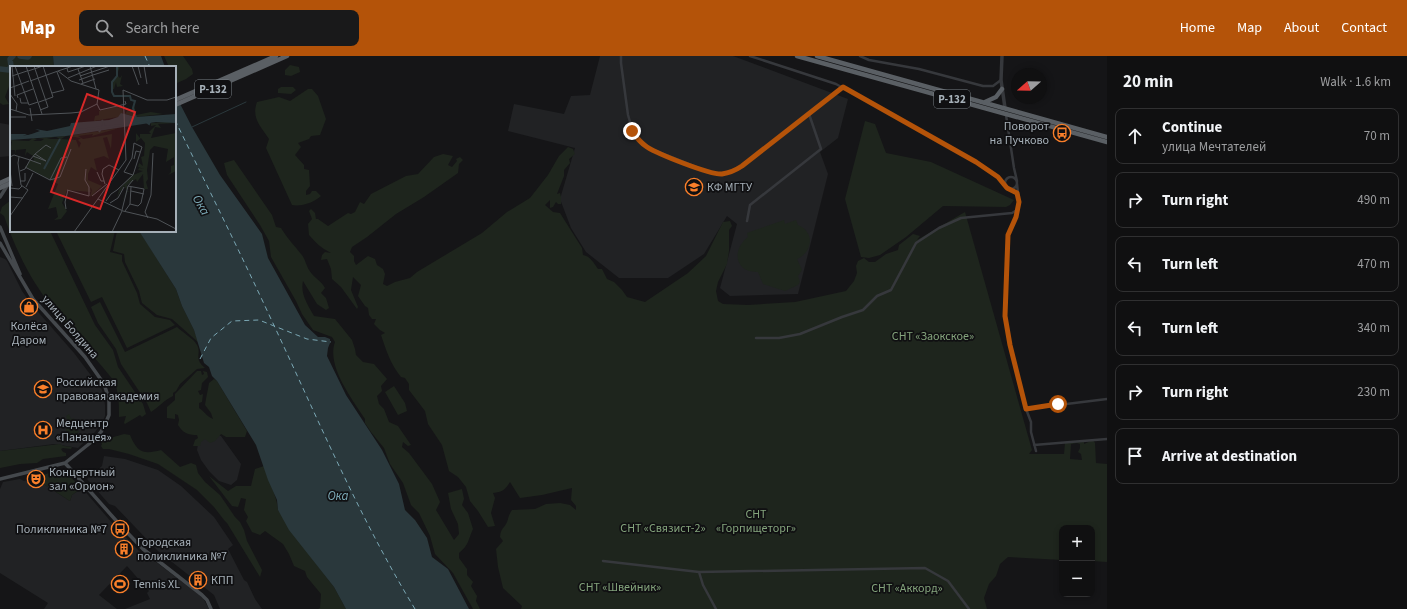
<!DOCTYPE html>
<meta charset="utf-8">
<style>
body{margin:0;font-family:"Source Sans 3",sans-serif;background:#19191a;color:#f1f3f6}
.controls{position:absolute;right:12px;bottom:12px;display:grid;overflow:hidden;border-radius:8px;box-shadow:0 2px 6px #0003}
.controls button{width:36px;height:36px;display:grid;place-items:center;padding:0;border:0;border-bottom:1px solid #303031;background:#101011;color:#f1f3f6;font:20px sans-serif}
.compass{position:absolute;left:1011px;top:12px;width:36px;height:36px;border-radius:50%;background:#101011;box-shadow:0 2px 6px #0003;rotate:250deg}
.stop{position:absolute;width:12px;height:12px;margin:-9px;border:3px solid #b45309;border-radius:50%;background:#fff}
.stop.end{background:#b45309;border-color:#fff;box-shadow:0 1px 4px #0008}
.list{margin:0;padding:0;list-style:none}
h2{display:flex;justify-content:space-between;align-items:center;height:52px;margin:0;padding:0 16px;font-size:17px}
h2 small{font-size:13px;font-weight:400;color:#9c9d9f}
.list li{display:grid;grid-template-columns:26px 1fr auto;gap:12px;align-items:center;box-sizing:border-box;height:56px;margin:0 8px 8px;padding:0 8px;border:1px solid #303031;border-radius:8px}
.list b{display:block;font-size:15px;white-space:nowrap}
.list p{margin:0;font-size:13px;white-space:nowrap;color:#9c9d9f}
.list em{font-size:13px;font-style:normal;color:#9c9d9f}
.icon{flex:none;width:22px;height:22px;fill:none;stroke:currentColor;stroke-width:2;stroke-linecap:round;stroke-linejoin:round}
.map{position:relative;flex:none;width:1107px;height:553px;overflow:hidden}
header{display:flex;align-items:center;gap:24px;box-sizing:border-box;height:56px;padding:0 20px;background:#b45309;color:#fff}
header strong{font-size:19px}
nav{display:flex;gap:22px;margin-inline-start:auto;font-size:14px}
.search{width:280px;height:36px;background:#19191a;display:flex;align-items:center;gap:10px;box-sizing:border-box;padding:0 14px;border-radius:8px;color:#9c9d9f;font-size:15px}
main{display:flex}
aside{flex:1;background:#101011}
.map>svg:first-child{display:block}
.built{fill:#212224}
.green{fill:#1e251d;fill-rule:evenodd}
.water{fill:#2a383c}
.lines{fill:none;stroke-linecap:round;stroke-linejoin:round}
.stream{stroke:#2a383c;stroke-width:1}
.river{stroke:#2a383c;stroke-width:5.5}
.ferry{stroke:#7ba8b5;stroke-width:1;stroke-dasharray:5 4;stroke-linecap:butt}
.minor{stroke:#36383c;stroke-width:2.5}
.tertiary{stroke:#36383c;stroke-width:3.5}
.secondary{stroke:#44484c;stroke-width:3.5}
.trunk{stroke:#5a5f64;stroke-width:4.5}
.route{stroke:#b45309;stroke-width:5}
.labels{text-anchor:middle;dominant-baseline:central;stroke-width:3.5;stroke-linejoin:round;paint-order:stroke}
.shield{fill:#101012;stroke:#798086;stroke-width:1}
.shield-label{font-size:11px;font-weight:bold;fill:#a6b0b8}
.poi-label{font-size:12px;fill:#a6b0b8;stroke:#101012;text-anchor:start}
.street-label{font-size:12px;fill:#a6b0b8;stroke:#101012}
.park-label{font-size:12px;fill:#84a47c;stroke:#101012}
.water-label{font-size:13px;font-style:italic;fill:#7ba8b5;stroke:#101012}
.inset-river{fill:none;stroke:#2a383c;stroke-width:2}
.inset-road{fill:none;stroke:#4f5357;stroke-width:1}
.view{fill:#d62828;fill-opacity:0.15;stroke:#d62828;stroke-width:2}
.inset-edge{fill:none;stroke:#a6b0b8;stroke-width:2}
</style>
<header>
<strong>Map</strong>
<div class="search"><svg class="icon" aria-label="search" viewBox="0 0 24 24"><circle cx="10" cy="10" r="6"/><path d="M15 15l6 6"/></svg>Search here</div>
<nav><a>Home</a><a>Map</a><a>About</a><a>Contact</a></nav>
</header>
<main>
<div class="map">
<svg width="1107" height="553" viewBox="0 0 1107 553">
<rect width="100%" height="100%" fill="#151517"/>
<path class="built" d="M 600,0 L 733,0 L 848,43 L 838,82 L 820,96 L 828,118 L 798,238 L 730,240 L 720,232 L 737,168 L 727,160 L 704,198 L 668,222 L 619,222 L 586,196 L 571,172 L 560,143 L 575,92 L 508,75 L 514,48 L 564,58 L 571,40 L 590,39 Z
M 0,67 L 11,69 L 11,100 L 0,101 Z
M 0,201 L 5,203 L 7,205 L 22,235 L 32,249 L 74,297 L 102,334 L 104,342 L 105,349 L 105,360 L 103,365 L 95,376 L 78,392 L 54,388 L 0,395 Z
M 216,378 L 221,380 L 241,408 L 237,424 L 231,429 L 219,425 L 209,415 L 201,404 L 197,394 L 198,388 L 201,383 Z
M 104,400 L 125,403 L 158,414 L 181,430 L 214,461 L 233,489 L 228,493 L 244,524 L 247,526 L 255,543 L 262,553 L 220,553 L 214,539 L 158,495 L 115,450 L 109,448 L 87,423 L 102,410 Z
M 34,422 L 70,445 L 72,439 L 82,432 L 113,468 L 141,497 L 143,496 L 203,542 L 209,553 L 125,553 L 150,543 L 147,537 L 149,535 L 127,510 L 99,539 L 117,553 L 44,553 L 48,547 L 0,517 L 0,433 L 3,426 L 20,423 L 24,425 Z"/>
<path class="green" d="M 0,0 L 53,0 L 54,11 L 11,11 L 11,25 L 5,41 L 9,48 L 3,49 L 0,47 Z
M 164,0 L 183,0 L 192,13 L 193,18 L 186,23 L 177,27 L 175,25 L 175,11 L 169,11 Z
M 290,9 L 299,11 L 300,16 L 291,20 L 285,19 L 285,14 Z
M 281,31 L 293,31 L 296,34 L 291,38 L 278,37 L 278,33 Z
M 308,33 L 312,33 L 318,40 L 326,63 L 320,79 L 311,80 L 309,83 L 298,87 L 301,91 L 295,99 L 304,109 L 304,113 L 309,114 L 310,130 L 306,135 L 306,139 L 310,138 L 312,135 L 316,135 L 321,140 C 315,146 301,151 292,149 L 266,92 L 269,83 C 261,71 251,62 257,46 L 279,41 L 290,45 Z
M 865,65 L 875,68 L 886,97 L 931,106 L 1014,144 L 1010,149 L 1006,151 L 943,150 L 906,181 L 880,199 L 869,202 L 861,201 L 845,143 Z
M 568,91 L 573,93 L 575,98 L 569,103 L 570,107 L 564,114 L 564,120 L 557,138 L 560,137 L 561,141 L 561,148 L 558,148 L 556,146 L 553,151 L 550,152 L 550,144 L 545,149 L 553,156 L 560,157 L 582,192 L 583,199 C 590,200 594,207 598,213 L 602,213 L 607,223 L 614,226 L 622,234 L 627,241 L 645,246 L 688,217 L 706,200 L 723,166 L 730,165 L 732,170 L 729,174 L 729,195 L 727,208 L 718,226 L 716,235 L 718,245 L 723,248 L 748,249 L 795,246 L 846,235 L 854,225 L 857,217 L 856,210 L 858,205 L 864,202 L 869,206 L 875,206 L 886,198 L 898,194 L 899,189 L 913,178 L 920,180 L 917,184 L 965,156 L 1032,394 L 1029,398 L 1064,398 L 1065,387 L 1084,386 L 1084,388 L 1093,384 L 1095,387 L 1096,407 L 1107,408 L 1107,506 L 1092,505 L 1092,472 L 1062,472 L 1062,504 L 1008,501 L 1000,508 L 996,520 L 989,528 L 984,542 L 987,553 L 521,553 L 522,550 L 503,532 L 498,511 L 496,493 L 503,485 L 500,481 C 501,471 504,473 507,466 C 509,461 508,460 512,454 L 535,453 L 546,448 L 560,447 L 570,449 L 576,454 L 576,450 L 571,444 L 572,432 L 542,439 L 520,442 L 510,426 C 505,434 502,436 493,437 L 495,442 L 491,457 L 495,470 L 488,471 L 478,455 L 470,445 L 466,431 L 458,421 L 449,415 L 442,389 L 428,368 L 425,355 L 409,334 L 409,328 L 405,322 L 401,321 C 391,309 386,294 381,279 L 385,277 L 380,274 L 374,268 L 376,263 L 372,263 L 369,259 L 368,252 L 365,250 L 358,240 L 361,229 L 353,221 L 351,234 L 358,251 L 357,253 L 341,231 L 332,223 L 331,213 L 327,203 L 321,204 L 322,199 L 325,196 L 331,197 C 320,191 317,188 309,179 L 308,168 L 312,163 L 309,155 L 311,153 L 315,157 L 316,163 L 318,163 L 328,170 L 348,157 L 351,158 L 355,156 L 360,146 L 364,148 L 371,138 L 406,120 L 418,118 L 434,101 L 443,98 L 453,100 L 448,109 L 452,111 L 457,105 L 456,103 L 460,101 L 463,104 L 459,108 L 458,117 L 424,141 L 396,158 L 367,181 L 352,191 L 350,196 L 354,200 L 354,205 L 356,209 L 368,200 L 375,203 L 377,209 L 383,213 L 385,218 L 383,228 L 387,230 L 395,226 L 410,222 L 417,216 L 482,177 L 507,156 L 530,142 L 548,119 L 559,100 ZM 1077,387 L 1080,388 L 1080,392 L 1078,396 L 1081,398 L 1082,404 L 1070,403 L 1071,388 Z
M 234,104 L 272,159 L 276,171 L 281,172 C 287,182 294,189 301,198 C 306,203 306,212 312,218 C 316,223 321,225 325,232 L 321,237 L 326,242 L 329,252 L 326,254 L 317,248 L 303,225 C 300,238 308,249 314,260 L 335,263 L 352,284 L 355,293 L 356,299 L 363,306 L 374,308 L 387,323 L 381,330 L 382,335 L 377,340 L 379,348 L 384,353 L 389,366 L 398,370 L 411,389 L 408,390 L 403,386 L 402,391 L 409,397 L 432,428 L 440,446 L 436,454 L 454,484 L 459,478 L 458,468 L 451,453 L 448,437 L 462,433 L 464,443 L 462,449 L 468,457 L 473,473 C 468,484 469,489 459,497 L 459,502 L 467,513 L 467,519 L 473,526 L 471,530 L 477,540 L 476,545 L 480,553 L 473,553 L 453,517 L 435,498 L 430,480 L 419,457 L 411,449 L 403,427 L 390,408 L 384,392 L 371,376 L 365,367 L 365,363 C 353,344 326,310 335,286 L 332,281 L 313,274 L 302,258 L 296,245 L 271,201 L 269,185 L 260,169 L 227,119 L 224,107 Z
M 11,144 L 11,175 L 50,175 L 95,269 L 113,294 L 118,311 L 143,348 L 146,358 L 142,361 L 140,359 L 125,368 L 124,367 L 126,360 L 119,361 C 119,348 119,337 114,325 C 88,292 57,262 35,227 C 22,206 12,183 4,160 L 0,157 L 2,151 Z
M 784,164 L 785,168 L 796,164 L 798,169 C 815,176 813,196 797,203 L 802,214 L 798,220 L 800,226 L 798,229 L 785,235 L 763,228 L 758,216 C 735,217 731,194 748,181 L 747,177 Z
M 56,175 L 115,175 L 110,196 L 122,199 L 122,205 L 137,237 L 140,248 L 155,261 L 170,264 L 175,269 L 127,292 L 102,241 L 91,246 Z
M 117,175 L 139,175 L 142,179 L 176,233 L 182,250 L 194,274 L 199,287 L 172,263 L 157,259 L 142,247 L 139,235 L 125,206 L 124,198 L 113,195 Z
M 100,246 L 125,296 L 177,271 C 182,276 194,283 197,289 C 202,298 193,302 205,312 L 197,313 L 180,328 L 176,335 L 173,337 L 173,340 C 164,344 159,351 151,356 L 147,347 L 121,308 L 116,293 L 98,267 L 91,251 Z
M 197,315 L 201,315 L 202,319 L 204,318 L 203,315 L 207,316 L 208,321 L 202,327 L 201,334 L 198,335 L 200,339 L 203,338 L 202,346 L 199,347 L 199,352 C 204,355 206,360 213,363 L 211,357 L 205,349 C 206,341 208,334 209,327 L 214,323 L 217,325 L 247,375 L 245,381 L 226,381 L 221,378 L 215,385 L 210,387 L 205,383 L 201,386 L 200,390 L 193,390 L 195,384 L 198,382 L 197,379 C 188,379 183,377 178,369 L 179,364 L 178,359 L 175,358 L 175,363 L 167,362 L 167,351 L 175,344 L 175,338 Z
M 394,330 L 405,347 L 407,355 L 398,359 L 385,336 Z
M 69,358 L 71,363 L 74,362 L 79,376 L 74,380 L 68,380 L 65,371 L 69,369 L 66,360 Z
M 124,378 L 130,379 C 137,396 143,399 161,394 L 180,411 L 191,407 L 196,409 L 198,417 L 205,426 L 220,439 L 235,461 L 240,466 L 244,474 L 247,485 L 262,514 L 260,521 L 227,467 L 224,464 L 214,451 L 197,434 L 158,408 L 129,398 L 109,393 L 103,393 L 101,390 L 102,388 L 100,385 Z
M 60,388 L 64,390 L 72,391 L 71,393 L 63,392 L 61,393 L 63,396 L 66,397 L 66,400 L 43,403 L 37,407 L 20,408 L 0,412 L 0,395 Z
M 264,410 C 268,425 277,439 278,454 L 317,509 L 334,531 L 346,553 L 318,553 L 320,552 L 321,538 L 307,521 L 305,515 L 294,510 L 289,498 L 283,488 L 265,475 L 260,479 L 252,476 L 246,465 L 248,461 L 244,454 L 246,443 L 241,442 L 238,451 L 232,450 L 209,420 L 228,435 L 236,430 L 251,430 L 255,413 Z
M 55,415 C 67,417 73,423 82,432 L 72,439 L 70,445 L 34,422 Z"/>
<path class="water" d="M 53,0 L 161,0 L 165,11 L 54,11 Z
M 175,38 L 192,71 L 220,119 L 262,178 L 268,202 L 305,269 L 318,281 L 325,281 L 330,283 L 330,287 L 328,292 L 327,300 L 346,339 L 382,394 L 399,428 L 405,454 L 415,464 L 427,482 L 432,501 L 448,513 L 469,553 L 346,553 L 334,531 L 289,474 L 278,454 L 277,444 L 268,424 L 256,389 L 217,325 L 212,320 L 209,311 L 204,307 L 194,274 L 182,250 L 176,233 L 139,175 L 175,175 Z"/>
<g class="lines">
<path class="stream" d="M 192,71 L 246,46"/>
<path class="river" d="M 20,0 L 28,1 L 29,0
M 0,13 L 9,14 L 11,10 L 10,3 L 13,0"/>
<path class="ferry" d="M 145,0 L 150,11
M 175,64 C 207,130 240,196 271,263 C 317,361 359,461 415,553
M 200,303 L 211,282 L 232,265 L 259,264 L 307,283 L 331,286"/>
<path class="minor" d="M 621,0 L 621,7 L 628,59 L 633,76 L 640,85 L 651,93 L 709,116 L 721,118 L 731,116 L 742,110 L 843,31
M 750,0 L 836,28 L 976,106 L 998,121 L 1005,129
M 860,0 L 869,4 L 919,13 L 983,30 L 993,30 L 1001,24
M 1006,59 L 1014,112 L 1017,125
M1005 127a6 6 0 1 1 12 0a6 6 0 1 1-12 0Z
M 1017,128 L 1019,146 L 1016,161 L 1008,179 L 1005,260 L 1010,289 L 1026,353 L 1031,366 L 1031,376 L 1036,395
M 747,165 L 750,149 L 821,93 L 809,58
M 756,282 L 779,282 L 800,278 L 842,261 L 863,254 L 877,240 L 891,234 L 916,187 L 939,172 L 961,162 L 1012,157 L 1017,154
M 1026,353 L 1107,343
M 1034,389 L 1107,383
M 603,505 L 699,516 L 925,512 L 948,525 L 969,553
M 699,516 L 703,529 L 716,553"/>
<path class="tertiary" d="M 1002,0 L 1001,24 L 1005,52"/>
<path class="secondary" d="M 0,141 L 7,130
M 0,171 L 20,218
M 0,187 L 33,243 L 85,301 L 104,328 L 109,343 L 109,359 L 106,366 L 101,376 L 94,384 L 65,407 L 0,423
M 65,407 L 120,469 L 143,493 L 202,539 L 207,544 L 211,553"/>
<path class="trunk" d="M 797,0 L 1107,86
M 817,0 L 1107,81
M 175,44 L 276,0
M 985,46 L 996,41 L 1002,33
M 175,49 L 287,0
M 0,127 L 11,122
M 0,132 L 11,127"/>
</g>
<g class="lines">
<path class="route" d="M 632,75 C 636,81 641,87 647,91 C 658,98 710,119 722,118 C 729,117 736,114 742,110 L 843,31 L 976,106 L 998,121 L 1007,132 L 1017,137 L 1019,146 L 1016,161 L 1008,179 L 1005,260 L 1010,289 L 1026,353 L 1058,348"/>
</g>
<defs>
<symbol id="bus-ring" viewBox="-11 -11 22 22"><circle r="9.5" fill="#101012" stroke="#fa7f2a" stroke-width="1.5"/><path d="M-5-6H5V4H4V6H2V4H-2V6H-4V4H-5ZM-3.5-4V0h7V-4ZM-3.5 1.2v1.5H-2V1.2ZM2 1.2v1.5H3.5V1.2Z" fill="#fa7f2a"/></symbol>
<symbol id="university-ring" viewBox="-11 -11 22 22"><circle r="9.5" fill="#101012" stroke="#fa7f2a" stroke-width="1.5"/><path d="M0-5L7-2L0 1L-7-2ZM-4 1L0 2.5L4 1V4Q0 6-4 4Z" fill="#fa7f2a"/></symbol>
<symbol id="shop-ring" viewBox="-11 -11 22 22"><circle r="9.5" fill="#101012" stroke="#fa7f2a" stroke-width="1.5"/><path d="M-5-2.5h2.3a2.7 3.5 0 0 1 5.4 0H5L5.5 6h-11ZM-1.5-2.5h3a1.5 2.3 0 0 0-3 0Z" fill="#fa7f2a"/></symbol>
<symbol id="hospital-ring" viewBox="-11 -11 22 22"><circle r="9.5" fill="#101012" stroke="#fa7f2a" stroke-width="1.5"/><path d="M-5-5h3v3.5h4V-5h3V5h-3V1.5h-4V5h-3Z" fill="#fa7f2a"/></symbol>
<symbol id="theatre-ring" viewBox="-11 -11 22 22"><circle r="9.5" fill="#101012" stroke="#fa7f2a" stroke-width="1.5"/><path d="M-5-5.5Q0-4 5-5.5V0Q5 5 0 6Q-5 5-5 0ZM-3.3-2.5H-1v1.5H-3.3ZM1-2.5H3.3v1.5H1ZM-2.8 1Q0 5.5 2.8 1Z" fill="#fa7f2a"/></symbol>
<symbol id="building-ring" viewBox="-11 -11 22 22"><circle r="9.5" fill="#101012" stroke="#fa7f2a" stroke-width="1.5"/><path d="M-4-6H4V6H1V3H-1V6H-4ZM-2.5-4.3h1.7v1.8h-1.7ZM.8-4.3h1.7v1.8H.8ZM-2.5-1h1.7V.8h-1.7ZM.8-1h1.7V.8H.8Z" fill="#fa7f2a"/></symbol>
<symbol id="stadium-ring" viewBox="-11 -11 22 22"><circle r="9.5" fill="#101012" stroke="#fa7f2a" stroke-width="1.5"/><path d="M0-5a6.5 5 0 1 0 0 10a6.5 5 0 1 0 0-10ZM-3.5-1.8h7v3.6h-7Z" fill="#fa7f2a"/></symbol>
</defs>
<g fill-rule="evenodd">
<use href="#bus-ring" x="1052" y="67" width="20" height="20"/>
<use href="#university-ring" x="684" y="121" width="20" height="20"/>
<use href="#shop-ring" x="19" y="241" width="20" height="20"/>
<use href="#university-ring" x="33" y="323" width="20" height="20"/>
<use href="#hospital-ring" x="33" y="364" width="20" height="20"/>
<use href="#theatre-ring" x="26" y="413" width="20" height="20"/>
<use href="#bus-ring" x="110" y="463" width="20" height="20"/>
<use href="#building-ring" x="114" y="483" width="20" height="20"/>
<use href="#building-ring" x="188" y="514" width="20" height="20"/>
<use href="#stadium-ring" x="110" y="518" width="20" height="20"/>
</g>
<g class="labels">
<g class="shield">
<rect x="195" y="24" width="36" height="18" rx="3"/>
<rect x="934" y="34" width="36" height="18" rx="3"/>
</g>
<g class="shield-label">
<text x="213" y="33">Р-132</text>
<text x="952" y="43">Р-132</text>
</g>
<g class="poi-label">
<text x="1049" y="70" text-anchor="end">Поворот<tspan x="1049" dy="14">на Пучково</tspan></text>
<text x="707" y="131">КФ МГТУ</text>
<text x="29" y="270" text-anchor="middle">Колёса<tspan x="29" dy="14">Даром</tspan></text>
<text x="56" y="326">Российская<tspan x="56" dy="14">правовая академия</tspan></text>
<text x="56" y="367">Медцентр<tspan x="56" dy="14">«Панацея»</tspan></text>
<text x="49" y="416">Концертный<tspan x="49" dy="14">зал «Орион»</tspan></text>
<text x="107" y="473" text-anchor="end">Поликлиника №7</text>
<text x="137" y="486">Городская<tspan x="137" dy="14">поликлиника №7</tspan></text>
<text x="211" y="524">КПП</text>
<text x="133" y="528">Tennis XL</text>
</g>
<g class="street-label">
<text transform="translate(70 271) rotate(49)">улица Болдина</text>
</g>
<g class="park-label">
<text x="933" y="280">СНТ «Заокское»</text>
<text x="756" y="458">СНТ<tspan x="756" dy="14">«Горпищеторг»</tspan></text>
<text x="663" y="472">СНТ «Связист-2»</text>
<text x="620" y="531">СНТ «Швейник»</text>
<text x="907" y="532">СНТ «Аккорд»</text>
</g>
<g class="water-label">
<text transform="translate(201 149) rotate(61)">Ока</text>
<text x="338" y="440">Ока</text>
</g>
</g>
<g transform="translate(10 10)">
<rect width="166" height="166" fill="#151517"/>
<path d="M 107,0 L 110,0 L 107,9 L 110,12 L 112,9 L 110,18 L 113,20 L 107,21 L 106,16 L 104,23 L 101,23 L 101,15 L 106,12 ZM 124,38 L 126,49 L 141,46 L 153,48 L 126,51 L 115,48 L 117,45 L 123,46 L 121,45 ZM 104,41 L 112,41 L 113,47 L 108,51 L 84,55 L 85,50 L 89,49 L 89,45 ZM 156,56 L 166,57 L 148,58 L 151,62 L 145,61 L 141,72 L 166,67 L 166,105 L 158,109 L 161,106 L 161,100 L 164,99 L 164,91 L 156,96 L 158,83 L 144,80 L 140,84 L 137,104 L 138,113 L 136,116 L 138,123 L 134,123 L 133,108 L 127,116 L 126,113 L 117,119 L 117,125 L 120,126 L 121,121 L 120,126 L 117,126 L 111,138 L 117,124 L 114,120 L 107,131 L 109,124 L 121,110 L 133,105 L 128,104 L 129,102 L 134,103 L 128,101 L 129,97 L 133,100 L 131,91 L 134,90 L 135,77 L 131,72 L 126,76 L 126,67 L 130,72 L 130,68 L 141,68 L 139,66 L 146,59 L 141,60 L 141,57 ZM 109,62 L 82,70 L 83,68 L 68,70 L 73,73 L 102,68 L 101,83 L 97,71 L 93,72 L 99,93 L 94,90 L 84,93 L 87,105 L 81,101 L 78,108 L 78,114 L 92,120 L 80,131 L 82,124 L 80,121 L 81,126 L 57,124 L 52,137 L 57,145 L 51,153 L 44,154 L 48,151 L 46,141 L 38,143 L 48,118 L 16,101 L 20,94 L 24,95 L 23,90 L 17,86 L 15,90 L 16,83 L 6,84 L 5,88 L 5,84 L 0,84 L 2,76 L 0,74 L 19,75 L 23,72 L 27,73 L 23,75 L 31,75 L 34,73 L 28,72 L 45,71 L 37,73 L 50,73 L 46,71 L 56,70 L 51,73 L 66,74 L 69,82 L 71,77 L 68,74 L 71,72 L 58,70 Z" fill="#1e251d"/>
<path d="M 111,47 L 126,51 L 166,48 L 166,57 L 146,56 L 56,70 L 0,74 L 0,68 L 17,68 L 13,70 L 16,70 L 30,65 L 25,63 L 37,65 L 60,60 L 61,57 L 99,54 L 108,51 Z" fill="#2a383c"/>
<path class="inset-river" d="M 107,0 L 107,10 L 102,16 L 102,26 L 104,30 L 120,30 L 121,34 L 125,35 L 123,42 L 126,52M 116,59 L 135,55 L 139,58 L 141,54 L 165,52 L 166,49M 89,66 L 94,58 L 92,54M 0,72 L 112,59M 34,103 L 50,73"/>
<path class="inset-road" d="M 2,0 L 5,30M 5,0 L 19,39 L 28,36M 16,0 L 32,48M 24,0 L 38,41 L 30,44M 80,0 L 86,23M 122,0 L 129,19M 128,0 L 131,12M 134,0 L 137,18M 57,2 L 58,6 L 76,0M 68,3 L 73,17M 18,5 L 33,0M 48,5 L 63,0M 83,9 L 99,4M 2,10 L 17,5M 70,10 L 100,0M 58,12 L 87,0M 69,14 L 83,9M 20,15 L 48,5 L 61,15 L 89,24 L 87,38 L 90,44 L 116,38 L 115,35M 71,18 L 85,13M 0,22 L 19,15M 42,27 L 54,24 L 47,6M 0,28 L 7,38 L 6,45M 8,32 L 7,29 L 23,23M 10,32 L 11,37 L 18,37M 29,36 L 43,31 L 33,0M 20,42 L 22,55M 0,43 L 19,49 L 61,47 L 71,46 L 87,38M 0,51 L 16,51M 25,88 L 36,79 L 41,82M 23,90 L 36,95M 0,91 L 4,89 L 20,94 L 25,88 L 36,95M 124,93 L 126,85 L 130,86M 15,101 L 40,114 L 51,92 L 57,91M 76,103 L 75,114 L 79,121 L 79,130M 0,104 L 2,120M 10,105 L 15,103 L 20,94 L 31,98M 87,106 L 91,115 L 94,115M 40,114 L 50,111 L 61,83M 10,115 L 15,115 L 15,107M 95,118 L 92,108 L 93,103 L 99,99 L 109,104M 118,120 L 134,123M 16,121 L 23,107M 0,122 L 9,123 L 12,120M 57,124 L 79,130M 121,125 L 134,128M 82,130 L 97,118M 0,131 L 13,132M 88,133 L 113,145 L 147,153 L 166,163M 96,135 L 101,128 L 107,124 L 123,109 L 124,106 L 132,81 L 124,77 L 122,92 L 114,106 L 123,109M 100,137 L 108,132 L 114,121M 120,138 L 128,140 L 131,137 L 134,123M 56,143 L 55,136 L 58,124M 112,144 L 118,120 L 123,114M 115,145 L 120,138 L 121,121M 0,150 L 18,124 L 11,119 L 8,97 L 9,91M 138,152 L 135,146 L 141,129 L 143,87M 64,166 L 116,94 L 113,24 L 137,34 L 157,34 L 166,31M 102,166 L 112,145"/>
<path class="view" d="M 77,28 L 125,46 L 90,143 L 41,126 Z"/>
<rect width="166" height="166" class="inset-edge"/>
</g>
</svg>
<div class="controls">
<button>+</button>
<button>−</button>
</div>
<svg class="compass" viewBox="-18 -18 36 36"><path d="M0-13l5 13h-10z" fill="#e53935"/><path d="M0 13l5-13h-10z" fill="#9c9d9f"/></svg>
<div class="stop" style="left:1058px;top:348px"></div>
<div class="stop end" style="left:632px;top:75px"></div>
</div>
<aside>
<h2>20 min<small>Walk · 1.6 km</small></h2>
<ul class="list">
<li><svg class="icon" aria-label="ahead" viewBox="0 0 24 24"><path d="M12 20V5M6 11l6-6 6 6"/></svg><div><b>Continue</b><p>улица Мечтателей</p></div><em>70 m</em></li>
<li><svg class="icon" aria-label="right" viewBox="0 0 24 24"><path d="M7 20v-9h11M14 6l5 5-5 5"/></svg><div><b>Turn right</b></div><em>490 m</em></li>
<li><svg class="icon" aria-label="left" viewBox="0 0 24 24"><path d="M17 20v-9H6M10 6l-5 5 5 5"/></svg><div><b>Turn left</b></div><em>470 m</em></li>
<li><svg class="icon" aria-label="left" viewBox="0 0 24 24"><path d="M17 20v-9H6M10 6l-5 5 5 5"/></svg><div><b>Turn left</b></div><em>340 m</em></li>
<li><svg class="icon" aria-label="right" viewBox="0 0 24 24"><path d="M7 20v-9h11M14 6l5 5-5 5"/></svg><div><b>Turn right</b></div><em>230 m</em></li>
<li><svg class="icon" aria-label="arrive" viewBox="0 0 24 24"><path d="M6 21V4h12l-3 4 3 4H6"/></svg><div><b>Arrive at destination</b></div></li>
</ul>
</aside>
</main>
